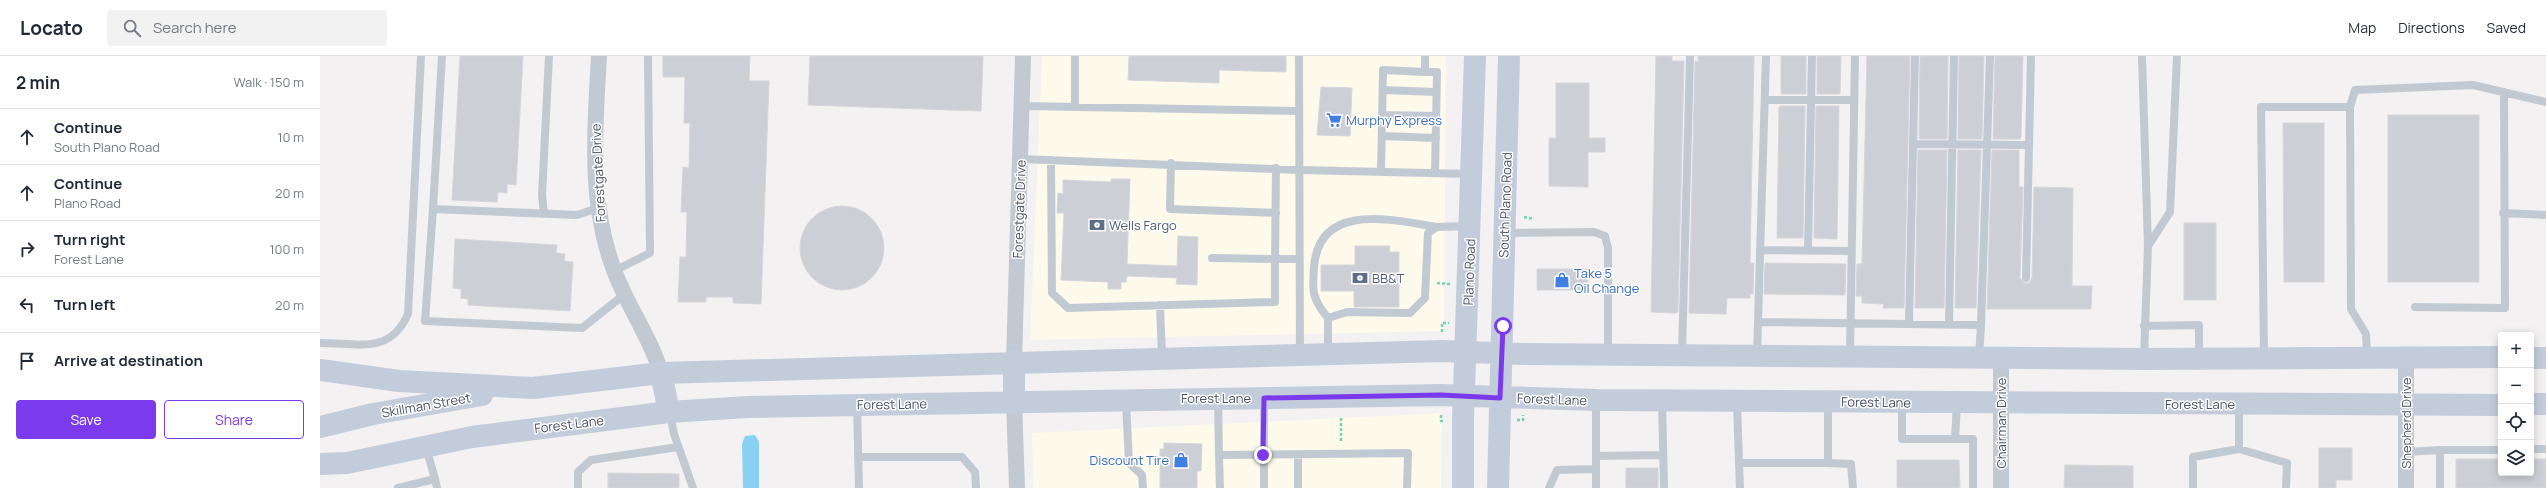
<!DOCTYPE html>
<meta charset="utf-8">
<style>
body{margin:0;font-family:Manrope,sans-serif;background:#f2f2f3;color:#1f2937}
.controls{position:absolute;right:12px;bottom:12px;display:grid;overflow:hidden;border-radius:4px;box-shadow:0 2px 10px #0003}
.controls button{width:36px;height:36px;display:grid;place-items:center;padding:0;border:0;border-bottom:1px solid #e0e1e3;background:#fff;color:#1f2937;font:20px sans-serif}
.stop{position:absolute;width:12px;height:12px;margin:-9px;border:3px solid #7c3aed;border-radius:50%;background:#fff}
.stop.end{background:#7c3aed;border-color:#fff;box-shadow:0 1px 4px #0008}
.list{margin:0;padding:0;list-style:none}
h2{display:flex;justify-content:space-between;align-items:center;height:52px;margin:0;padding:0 16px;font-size:17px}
h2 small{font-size:13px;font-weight:400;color:#747a83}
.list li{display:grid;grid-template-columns:26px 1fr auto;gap:12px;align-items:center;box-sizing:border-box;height:56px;padding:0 16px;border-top:1px solid #e0e1e3}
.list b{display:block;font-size:15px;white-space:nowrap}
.list p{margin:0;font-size:13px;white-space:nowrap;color:#747a83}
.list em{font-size:13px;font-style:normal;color:#747a83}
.actions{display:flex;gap:8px;padding:12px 16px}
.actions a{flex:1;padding:9px 0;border:1px solid #7c3aed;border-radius:4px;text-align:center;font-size:14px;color:#7c3aed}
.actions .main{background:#7c3aed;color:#fff}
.icon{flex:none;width:22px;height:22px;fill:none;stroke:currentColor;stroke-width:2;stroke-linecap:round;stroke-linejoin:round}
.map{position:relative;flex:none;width:2226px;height:432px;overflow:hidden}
header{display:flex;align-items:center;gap:24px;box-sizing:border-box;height:56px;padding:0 20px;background:#fff;border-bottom:1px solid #e0e1e3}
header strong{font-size:19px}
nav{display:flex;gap:22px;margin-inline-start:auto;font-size:14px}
.search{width:280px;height:36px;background:#f2f2f3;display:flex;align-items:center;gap:10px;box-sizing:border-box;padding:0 14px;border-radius:4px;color:#747a83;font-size:15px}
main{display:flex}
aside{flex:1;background:#fff}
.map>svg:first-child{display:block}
.commercial{fill:#fdfaeb}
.water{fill:#88d1f2}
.building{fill:#cdcfd6;stroke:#d5d6dd}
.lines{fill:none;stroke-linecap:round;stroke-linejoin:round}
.path{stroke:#73d3ae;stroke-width:2.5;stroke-dasharray:3 2;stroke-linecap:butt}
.service{stroke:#c1cad3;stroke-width:8}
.minor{stroke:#c1cad3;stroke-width:16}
.secondary{stroke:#c3ccdb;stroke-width:22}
.route{stroke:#7c3aed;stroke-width:5}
.labels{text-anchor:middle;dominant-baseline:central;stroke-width:3;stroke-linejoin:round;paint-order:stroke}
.shop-label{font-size:13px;fill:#366cbe;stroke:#fff;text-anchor:start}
.street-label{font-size:13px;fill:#475260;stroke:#fff}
.service-label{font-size:13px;fill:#4e5e75;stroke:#fff;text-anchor:start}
</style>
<header>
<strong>Locato</strong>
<div class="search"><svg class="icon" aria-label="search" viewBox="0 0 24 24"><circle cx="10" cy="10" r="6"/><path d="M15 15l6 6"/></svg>Search here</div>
<nav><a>Map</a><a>Directions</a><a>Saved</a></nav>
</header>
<main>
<aside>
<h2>2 min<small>Walk · 150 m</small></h2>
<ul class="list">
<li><svg class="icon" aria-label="ahead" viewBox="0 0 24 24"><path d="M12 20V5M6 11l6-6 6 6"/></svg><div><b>Continue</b><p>South Plano Road</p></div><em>10 m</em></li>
<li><svg class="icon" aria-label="ahead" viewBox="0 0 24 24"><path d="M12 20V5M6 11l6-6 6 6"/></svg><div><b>Continue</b><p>Plano Road</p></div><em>20 m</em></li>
<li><svg class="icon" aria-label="right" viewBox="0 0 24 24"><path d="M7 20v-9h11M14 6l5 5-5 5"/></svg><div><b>Turn right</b><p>Forest Lane</p></div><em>100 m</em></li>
<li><svg class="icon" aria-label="left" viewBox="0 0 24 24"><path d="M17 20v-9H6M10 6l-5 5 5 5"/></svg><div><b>Turn left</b></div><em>20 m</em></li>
<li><svg class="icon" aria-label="arrive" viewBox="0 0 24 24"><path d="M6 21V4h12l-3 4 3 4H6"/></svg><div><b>Arrive at destination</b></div></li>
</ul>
<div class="actions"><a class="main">Save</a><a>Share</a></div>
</aside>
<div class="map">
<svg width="2226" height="432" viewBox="0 0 2226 432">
<rect width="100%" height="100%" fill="#f3f1f1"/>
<path class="commercial" d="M 722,0 L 1126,0 L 1124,275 L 710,284 Z
M 1122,357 L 1121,432 L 713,432 L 712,377 Z"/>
<path class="water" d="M 435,379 L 439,386 L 439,432 L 423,432 L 422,388 L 425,380 Z"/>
<path class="building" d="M 140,0 L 203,0 L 196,129 L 187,128 L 187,137 L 178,136 L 177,146 L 132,144 Z
M 343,0 L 430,0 L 429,25 L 449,25 L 441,248 L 413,247 L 413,241 L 386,241 L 386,246 L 358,246 L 360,201 L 366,201 L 367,156 L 361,156 L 363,111 L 369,112 L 370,67 L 364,67 L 365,21 L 343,21 Z
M 490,0 L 663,0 L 661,55 L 488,49 Z
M 809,0 L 966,0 L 966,16 L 899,14 L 899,27 L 808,24 Z
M 1336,0 L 1352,0 L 1352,5 L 1364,5 L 1358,256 L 1355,257 L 1331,256 Z
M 1378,0 L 1434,0 L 1430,207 L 1434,207 L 1433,238 L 1430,238 L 1430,242 L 1407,242 L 1406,258 L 1369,257 L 1375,5 L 1378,6 Z
M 1461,0 L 1486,0 L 1486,38 L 1461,38 Z
M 1497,0 L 1521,0 L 1520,38 L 1497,38 Z
M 1547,0 L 1590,0 L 1584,252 L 1563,252 L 1564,248 L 1542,247 L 1542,240 L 1536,240 L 1537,208 L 1542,208 Z
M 1600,0 L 1628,0 L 1627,83 L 1599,83 Z
M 1639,0 L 1664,0 L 1662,83 L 1638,83 Z
M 1675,0 L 1703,0 L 1701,81 L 1700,83 L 1673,83 Z
M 1236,27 L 1269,27 L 1269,82 L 1285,82 L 1285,96 L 1268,96 L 1268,131 L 1229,130 L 1229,82 L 1236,82 Z
M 1001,31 L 1032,32 L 1030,80 L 997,79 Z
M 1461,50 L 1485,50 L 1483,182 L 1457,182 L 1459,51 Z
M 1496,50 L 1519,50 L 1517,183 L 1494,182 Z
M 2068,59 L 2159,59 L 2159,226 L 2068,226 Z
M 1963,67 L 2004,67 L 2004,226 L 1964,226 Z
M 1598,94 L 1627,94 L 1624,252 L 1595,252 Z
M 1638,94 L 1661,94 L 1656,252 L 1635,252 Z
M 1672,94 L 1699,94 L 1699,131 L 1703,131 L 1700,222 L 1704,227 L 1709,227 L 1712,222 L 1714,131 L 1753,132 L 1752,230 L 1772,230 L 1771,253 L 1667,253 Z
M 791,123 L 810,123 L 807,208 L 857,210 L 858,180 L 878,181 L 877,229 L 856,228 L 857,222 L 807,220 L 806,226 L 801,226 L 801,233 L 788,233 L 788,226 L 741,224 L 744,157 L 737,157 L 738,137 L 743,138 L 743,124 L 791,126 Z
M480 192a42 42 0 1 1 84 0a42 42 0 1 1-84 0Z
M 1864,167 L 1896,167 L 1896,244 L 1864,244 Z
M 135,183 L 237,189 L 236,197 L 245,198 L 244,205 L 253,206 L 250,255 L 148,249 L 148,243 L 141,242 L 141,233 L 133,232 Z
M 1035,190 L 1070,190 L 1069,196 L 1079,196 L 1079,251 L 1034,251 L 1034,235 L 1001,235 L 1001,209 L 1035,209 Z
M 1445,207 L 1526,208 L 1525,239 L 1444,238 Z
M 1217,213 L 1268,213 L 1268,234 L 1217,234 Z
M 844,387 L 882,388 L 881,415 L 877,415 L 877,432 L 840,432 L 840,393 L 844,393 Z
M 1999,392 L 2032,392 L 2032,424 L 2016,424 L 2016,432 L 1999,432 Z
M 2136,403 L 2181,403 L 2181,417 L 2211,417 L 2211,403 L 2226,403 L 2226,432 L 2136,432 Z
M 1577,404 L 1639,404 L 1640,432 L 1577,432 Z
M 1745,409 L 1813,410 L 1813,432 L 1744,432 Z
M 1306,412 L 1338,412 L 1338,432 L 1306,432 Z
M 288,417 L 359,418 L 359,432 L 288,432 Z"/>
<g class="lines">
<path class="path" d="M 1204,161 L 1214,163
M 1117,227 L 1130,228
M 1122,276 L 1122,267 L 1129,267
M 1121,359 L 1121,365 L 1125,365
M 1021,362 L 1021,386
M 1197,364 L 1203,364 L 1203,359"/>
<path class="service" d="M 755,0 L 755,51
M 979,0 L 980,299
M 1105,0 L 1105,16 L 1117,16 L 1115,117
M 1822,0 L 1828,190 L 1824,302
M 1063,34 L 1116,36
M 1445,44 L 1534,44
M 703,50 L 979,55
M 2030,51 L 2035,34 L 2153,29 L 2226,46
M 1062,59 L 1116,60
M 1062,80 L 1116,82
M 1593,88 L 1709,89 L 1706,222
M 1709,89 L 1711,0
M 701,103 L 979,114 L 1151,118
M 731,104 L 732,237 L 748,252 L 955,246 L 955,203 L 979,203
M 851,107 L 850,153 L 956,157
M 1061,116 L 1063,14 L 1105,16
M 278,152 L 257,159 L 113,153 L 105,265 L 262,272 L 305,238
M 113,153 L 122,0
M 2183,157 L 2226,159
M 224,158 L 222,139 L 229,0
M 1185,177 L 1274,176 L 1285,180 L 1288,192 L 1288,297
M 1828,190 L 1850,156 L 1857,0
M 1440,194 L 1531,195
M 1488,194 L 1492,0
M 892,202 L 955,203 L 956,112
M 294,215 L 330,197 L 328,0
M 840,249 L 842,301
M 2095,251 L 2185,252 L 2184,36
M 1008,262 C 992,243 992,235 994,211 C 999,145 1073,164 1117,171
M 1438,266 L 1446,0
M 1589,268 L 1595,0
M 1629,269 L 1634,0
M 1661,269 L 1670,0
M 1824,270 L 1879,269 L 1879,301
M 0,287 C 38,287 70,299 88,258 L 101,0
M 1008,298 L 1008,262 L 1027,256 L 1090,257 L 1105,242 L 1108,177 L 1117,171 L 1149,170
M 1362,298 L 1370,0
M 1437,298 L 1438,266 L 1661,269 L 1659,301
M 1530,299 L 1535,0
M 1944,301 L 1941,51 L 2030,51 L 2031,253 L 2046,278 L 2047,301
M 898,344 L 899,399 L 1088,397 L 1087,432
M 1276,345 L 1276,432
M 1342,345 L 1344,432
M 806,346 L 809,407 L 822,419 L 823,432
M 1417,346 L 1419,407 L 1508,407 L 1508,346
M 1582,347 L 1582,383 L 1635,383
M 1637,347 L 1635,383 L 1653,383 L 1653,432
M 1919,349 L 1919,393
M 537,350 L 539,432
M 350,357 L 354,378 L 373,432
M 2211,393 L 2226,393
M 2086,396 L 2120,394
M 899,399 L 900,432
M 978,400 L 978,432
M 1277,400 L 1343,399
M 538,401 L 642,401 L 655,416 L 656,432
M 1419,407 L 1420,432
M 1508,407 L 1531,408 L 1533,432
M 115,423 L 117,432
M 78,432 L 115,423 L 106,391
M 258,432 L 258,416 L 271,404 L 358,391
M 944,432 L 944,343
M 1229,432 L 1237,414 L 1276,413
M 1873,432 L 1873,401 L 1919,393 L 1967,407 L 1966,432
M 2120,432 L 2120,394 L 2181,394"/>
<path class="minor" d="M 279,0 C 275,72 268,146 294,214 C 307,250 330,280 341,317
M 2086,301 L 2086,432
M 1681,302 L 1681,432
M 694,305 L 703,0
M 694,345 L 697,432"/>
<path class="secondary" d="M 2211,302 L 2226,302
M 694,305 L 694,345
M 0,314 L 79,325 L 213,332 L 341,317 L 1122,295 L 1203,298 L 1824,303 L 2181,301
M 341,317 L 349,356
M 2211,348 L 2226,348
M 0,371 L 53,358 L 162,339
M 0,408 L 27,407 L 152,381 L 349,356 L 428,351 L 1121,339 L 1276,344 L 2181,349
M 1143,432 L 1143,364 L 1155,0
M 1178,432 L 1189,0"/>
</g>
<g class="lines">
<path class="route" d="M 943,399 L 944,342 L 1121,339 L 1180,342 L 1183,270"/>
</g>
<defs>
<symbol id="supermarket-bare" viewBox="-9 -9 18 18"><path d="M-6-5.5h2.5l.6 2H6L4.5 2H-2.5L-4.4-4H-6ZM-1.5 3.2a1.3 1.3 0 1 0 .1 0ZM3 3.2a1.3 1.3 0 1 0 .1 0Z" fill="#3f7fe0" stroke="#fff" stroke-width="2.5" paint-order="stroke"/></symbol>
<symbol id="bank-bare" viewBox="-9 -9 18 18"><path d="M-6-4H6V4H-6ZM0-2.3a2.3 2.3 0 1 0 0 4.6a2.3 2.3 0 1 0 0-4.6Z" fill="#5c6f8a" stroke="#fff" stroke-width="2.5" paint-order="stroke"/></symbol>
<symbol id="shop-bare" viewBox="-9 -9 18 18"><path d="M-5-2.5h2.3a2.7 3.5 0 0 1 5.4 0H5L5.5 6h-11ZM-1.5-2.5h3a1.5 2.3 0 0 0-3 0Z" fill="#3f7fe0" stroke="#fff" stroke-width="2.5" paint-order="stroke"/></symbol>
</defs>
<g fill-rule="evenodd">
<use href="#supermarket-bare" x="1003" y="53" width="22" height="22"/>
<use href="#bank-bare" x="766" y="158" width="22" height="22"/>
<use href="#bank-bare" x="1029" y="211" width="22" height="22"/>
<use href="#shop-bare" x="1231" y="213" width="22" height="22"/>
<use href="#shop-bare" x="850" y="393" width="22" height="22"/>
</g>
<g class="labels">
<g class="shop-label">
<text x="1026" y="64">Murphy Express</text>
<text x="1254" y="217">Take 5<tspan x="1254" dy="15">Oil Change</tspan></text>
<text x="849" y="404" text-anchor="end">Discount Tire</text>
</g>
<g class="street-label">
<text transform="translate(278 117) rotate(-93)">Forestgate Drive</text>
<text transform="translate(1185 149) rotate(-88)">South Plano Road</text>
<text transform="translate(699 153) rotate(-88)">Forestgate Drive</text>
<text transform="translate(1149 216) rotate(-88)">Plano Road</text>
<text x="896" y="342">Forest Lane</text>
<text transform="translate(1232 343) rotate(2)">Forest Lane</text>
<text transform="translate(1556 346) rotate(1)">Forest Lane</text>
<text transform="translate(572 348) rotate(-1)">Forest Lane</text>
<text x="1880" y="348">Forest Lane</text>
<text transform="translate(106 349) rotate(-10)">Skillman Street</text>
<text transform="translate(1681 367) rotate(-90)">Chairman Drive</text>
<text transform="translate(2086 367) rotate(-90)">Shepherd Drive</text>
<text transform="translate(249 368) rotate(-7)">Forest Lane</text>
</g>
<g class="service-label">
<text x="789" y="169">Wells Fargo</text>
<text x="1052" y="222">BB&amp;T</text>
</g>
</g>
</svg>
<div class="controls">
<button>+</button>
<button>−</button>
<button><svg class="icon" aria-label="locate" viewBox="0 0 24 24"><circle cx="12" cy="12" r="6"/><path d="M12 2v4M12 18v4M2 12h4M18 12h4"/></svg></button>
<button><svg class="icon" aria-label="layers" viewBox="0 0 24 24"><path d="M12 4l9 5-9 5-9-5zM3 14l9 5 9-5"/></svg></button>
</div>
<div class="stop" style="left:1183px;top:270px"></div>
<div class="stop end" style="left:943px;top:399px"></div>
</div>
</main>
